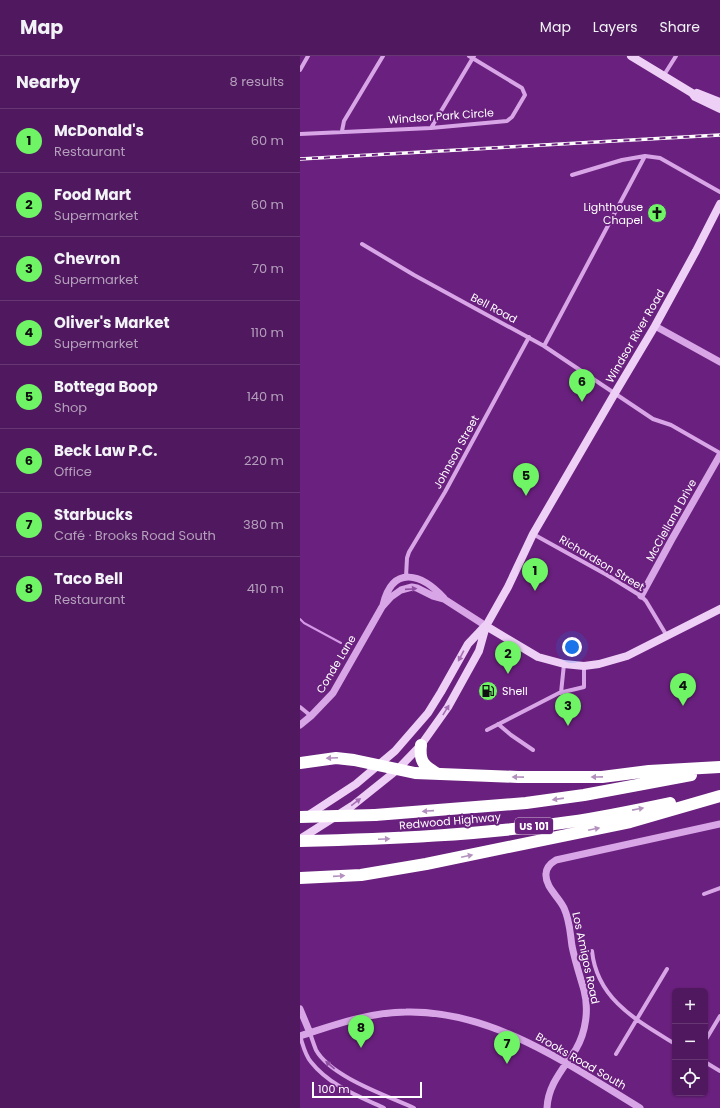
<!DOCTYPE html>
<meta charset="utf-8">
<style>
body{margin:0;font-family:Poppins,sans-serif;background:#5a2567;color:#f1f3f6}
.controls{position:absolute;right:12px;bottom:12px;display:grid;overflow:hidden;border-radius:6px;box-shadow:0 1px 3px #0004}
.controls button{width:36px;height:36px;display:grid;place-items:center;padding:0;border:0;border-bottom:1px solid #673773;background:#50185e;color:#f1f3f6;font:20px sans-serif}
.scale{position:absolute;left:12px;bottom:10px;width:110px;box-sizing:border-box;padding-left:4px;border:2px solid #fff;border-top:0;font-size:11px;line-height:14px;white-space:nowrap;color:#fff;-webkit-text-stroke:3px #6a207e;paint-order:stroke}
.you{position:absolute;left:272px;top:591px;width:14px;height:14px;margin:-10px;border:3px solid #fff;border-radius:50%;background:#1a73e8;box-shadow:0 0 0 6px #1a73e833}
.badge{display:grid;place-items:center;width:26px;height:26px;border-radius:50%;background:#6ff466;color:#111;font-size:13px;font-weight:700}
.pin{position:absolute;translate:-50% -33px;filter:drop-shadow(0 1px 2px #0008)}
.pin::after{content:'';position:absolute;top:21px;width:14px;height:12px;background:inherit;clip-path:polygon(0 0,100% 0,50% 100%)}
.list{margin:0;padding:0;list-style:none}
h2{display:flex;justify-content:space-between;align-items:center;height:52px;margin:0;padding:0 16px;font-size:17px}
h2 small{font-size:13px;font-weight:400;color:#b4a0bc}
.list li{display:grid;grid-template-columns:26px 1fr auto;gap:12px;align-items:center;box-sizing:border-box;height:64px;padding:0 16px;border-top:1px solid #673773}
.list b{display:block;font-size:15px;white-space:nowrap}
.list p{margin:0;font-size:13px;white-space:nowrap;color:#b4a0bc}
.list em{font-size:13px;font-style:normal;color:#b4a0bc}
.icon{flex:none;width:22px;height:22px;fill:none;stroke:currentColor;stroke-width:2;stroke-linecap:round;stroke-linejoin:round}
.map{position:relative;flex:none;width:420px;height:1052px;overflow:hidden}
header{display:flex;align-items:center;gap:24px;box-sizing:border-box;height:56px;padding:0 20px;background:#50185e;border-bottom:1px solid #673773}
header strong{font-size:19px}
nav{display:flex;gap:22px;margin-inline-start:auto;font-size:14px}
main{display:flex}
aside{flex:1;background:#50185e}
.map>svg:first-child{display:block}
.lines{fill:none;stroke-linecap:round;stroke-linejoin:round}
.stream{stroke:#d598e8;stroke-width:2}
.minor{stroke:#d8a5e7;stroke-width:4}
.tertiary{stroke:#d8a5e7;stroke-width:7}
.secondary{stroke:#eecff6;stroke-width:8}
.motorway{stroke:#fff;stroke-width:12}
.rail-casing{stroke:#fff;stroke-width:3.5}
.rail{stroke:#6a207e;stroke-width:2;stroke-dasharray:6;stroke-linecap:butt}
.motorway-bridge{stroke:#fff;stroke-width:12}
.oneway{fill:#904fa3}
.oneway2{fill:#a56fb4}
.oneway3{fill:#b490be}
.labels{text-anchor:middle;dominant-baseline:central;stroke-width:4;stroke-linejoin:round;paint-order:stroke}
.shield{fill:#6a207e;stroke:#d2bcd8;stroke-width:1}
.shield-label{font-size:10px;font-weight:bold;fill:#fff}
.street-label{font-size:11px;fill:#fff;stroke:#6a207e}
.poi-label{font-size:11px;fill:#fff;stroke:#6a207e;text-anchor:end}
</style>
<header>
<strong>Map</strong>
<nav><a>Map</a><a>Layers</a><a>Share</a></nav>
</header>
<main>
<aside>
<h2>Nearby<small>8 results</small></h2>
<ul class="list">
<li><span class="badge">1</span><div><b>McDonald's</b><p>Restaurant</p></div><em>60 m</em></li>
<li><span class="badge">2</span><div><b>Food Mart</b><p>Supermarket</p></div><em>60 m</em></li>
<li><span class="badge">3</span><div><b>Chevron</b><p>Supermarket</p></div><em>70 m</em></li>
<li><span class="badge">4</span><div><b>Oliver's Market</b><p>Supermarket</p></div><em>110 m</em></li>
<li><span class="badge">5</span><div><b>Bottega Boop</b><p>Shop</p></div><em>140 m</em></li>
<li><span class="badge">6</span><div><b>Beck Law P.C.</b><p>Office</p></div><em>220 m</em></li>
<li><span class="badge">7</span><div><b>Starbucks</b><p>Café · Brooks Road South</p></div><em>380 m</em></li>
<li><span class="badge">8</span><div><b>Taco Bell</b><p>Restaurant</p></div><em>410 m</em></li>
</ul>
</aside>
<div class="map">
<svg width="420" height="1052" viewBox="0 0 420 1052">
<rect width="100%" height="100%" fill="#6a207e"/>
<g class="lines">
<path class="stream" d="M 0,563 L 4,567 L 41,587"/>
<path class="minor" d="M 0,14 L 8,0
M 364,19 L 376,0
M 131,72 L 174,0
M 42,75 L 44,65 L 83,0
M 0,78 L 131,72 L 207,65 L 212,61 L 225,39 L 222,32 L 169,0
M 272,119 L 322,104 L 345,100 L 360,102 L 420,136
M 62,188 L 114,219 L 244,290 L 353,363 L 371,369 L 420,397
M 244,290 L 345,100
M 233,478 L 307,519 L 341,540 L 346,545 L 367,580
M 106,521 L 107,502 L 109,496 L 145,436 L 229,281
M 261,637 L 264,608
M 0,651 L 11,660
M 198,668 L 211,679 L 233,694
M 187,674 L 259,637 L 284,631 L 284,610
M 404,838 L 420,832
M 292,895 C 297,944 338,965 375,988
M 10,977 C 12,983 14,989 16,994 C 31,1021 88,1040 114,1052
M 0,980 C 3,989 5,999 11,1006 C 29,1029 58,1040 84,1052
M 405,985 L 420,960
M 316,998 L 367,913
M 405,1006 L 420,1015"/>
<path class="tertiary" d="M 355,270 L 420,306
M 341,540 L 372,483 L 420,399
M 83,549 C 93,508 122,518 144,542
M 0,669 L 11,660 L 33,637 L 82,551 L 91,541 L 101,534 L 112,531 L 117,532 L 133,540 L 144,543 L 186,570
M 0,953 L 10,977
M 0,980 C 34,969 70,956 106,956 C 193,954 269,1009 340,1052
M 247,1052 C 248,1028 264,1012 276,993 C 286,976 289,953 284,934 C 280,920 275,905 272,890 C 270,877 270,865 264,852 C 259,841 245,831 246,818 C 246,811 251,807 256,804 L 420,768"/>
<path class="secondary" d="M 331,0 L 392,37 L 395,41 L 420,53
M 397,37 L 420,46
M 186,570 L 238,601 L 264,608 L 284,610 L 299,608 L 327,600 L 420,553
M 7,760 L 56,728 L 95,695 L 128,657 L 141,636 L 168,588 L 185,570
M 0,783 L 52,750 L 97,714 L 121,689 L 148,651 L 179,595 L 186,570 L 208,531 L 233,478 L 315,337 L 355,270 L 396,195 L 420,148"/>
<path class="motorway" d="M 121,689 C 119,706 124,710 138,718
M 0,707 L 36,702 L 54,704 L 115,717 L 218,721 L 302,721 L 349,715 L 420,711
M 75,759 L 226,747 L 284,739 L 391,719
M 0,785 C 90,783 180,779 269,766 C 303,761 337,754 370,747
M 0,822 L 61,819 L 126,808 L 330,766 L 420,740"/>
<defs>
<path id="rail" d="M 0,103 L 420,79"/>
</defs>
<use href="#rail" class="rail-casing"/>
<use href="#rail" class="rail"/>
<path class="motorway-bridge" d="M 0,761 L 75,759"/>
</g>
<defs><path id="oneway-solid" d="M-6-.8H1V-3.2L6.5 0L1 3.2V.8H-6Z"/></defs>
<g class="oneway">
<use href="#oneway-solid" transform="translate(111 533) rotate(-4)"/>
<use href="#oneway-solid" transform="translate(30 1009) rotate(-140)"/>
</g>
<g class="oneway2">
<use href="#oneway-solid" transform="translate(161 600) rotate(118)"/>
<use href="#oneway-solid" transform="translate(146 654) rotate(-58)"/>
<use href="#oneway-solid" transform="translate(56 746) rotate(-37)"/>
</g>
<g class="oneway3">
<use href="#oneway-solid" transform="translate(32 702) rotate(177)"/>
<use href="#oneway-solid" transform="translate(218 721) rotate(-179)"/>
<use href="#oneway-solid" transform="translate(297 721) rotate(179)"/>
<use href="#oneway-solid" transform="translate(258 743) rotate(172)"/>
<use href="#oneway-solid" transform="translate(338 753) rotate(-11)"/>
<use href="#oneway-solid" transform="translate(128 755) rotate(176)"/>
<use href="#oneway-solid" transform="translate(294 773) rotate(-12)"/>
<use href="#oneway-solid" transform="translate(84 783) rotate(-2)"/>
<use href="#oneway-solid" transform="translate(167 800) rotate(-12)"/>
<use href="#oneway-solid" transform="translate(39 820) rotate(-4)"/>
</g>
<defs>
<symbol id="church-disc" viewBox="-11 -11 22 22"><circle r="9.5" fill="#6ff466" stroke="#6a207e"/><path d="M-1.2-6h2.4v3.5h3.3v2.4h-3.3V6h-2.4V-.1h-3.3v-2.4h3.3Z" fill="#111"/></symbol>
<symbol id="fuel-disc" viewBox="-11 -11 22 22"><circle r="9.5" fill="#6ff466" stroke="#6a207e"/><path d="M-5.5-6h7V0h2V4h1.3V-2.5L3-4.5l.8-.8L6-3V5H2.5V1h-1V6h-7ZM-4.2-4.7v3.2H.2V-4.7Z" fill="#111"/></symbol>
</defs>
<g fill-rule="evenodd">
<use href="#church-disc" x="346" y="146" width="22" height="22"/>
<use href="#fuel-disc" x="177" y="624" width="22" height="22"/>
</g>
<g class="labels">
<rect class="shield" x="215" y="762" width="38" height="16" rx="3"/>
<g class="shield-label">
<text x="234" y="770">US 101</text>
</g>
<g class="street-label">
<text transform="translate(141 60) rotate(-4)">Windsor Park Circle</text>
<text transform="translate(194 252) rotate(28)">Bell Road</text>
<text transform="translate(335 280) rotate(-60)">Windsor River Road</text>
<text transform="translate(156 396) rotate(-61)">Johnson Street</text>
<text transform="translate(371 464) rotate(-61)">McClelland Drive</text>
<text transform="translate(302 507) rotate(31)">Richardson Street</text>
<text transform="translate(36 608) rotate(-59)">Conde Lane</text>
<text transform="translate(150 765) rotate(-5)">Redwood Highway</text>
<text transform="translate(286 902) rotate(78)">Los Amigos Road</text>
<text transform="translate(281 1005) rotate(30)">Brooks Road South</text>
</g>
<g class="poi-label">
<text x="343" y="151">Lighthouse<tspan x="343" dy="13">Chapel</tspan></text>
<text x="202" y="635" text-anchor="start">Shell</text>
</g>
</g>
</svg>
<div class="controls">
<button>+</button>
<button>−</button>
<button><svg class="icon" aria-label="locate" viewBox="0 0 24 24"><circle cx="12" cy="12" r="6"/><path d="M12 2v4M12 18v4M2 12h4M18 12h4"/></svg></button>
</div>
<div class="scale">100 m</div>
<div class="you"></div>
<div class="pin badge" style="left:235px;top:535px">1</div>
<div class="pin badge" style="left:208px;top:618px">2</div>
<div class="pin badge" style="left:268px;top:670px">3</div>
<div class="pin badge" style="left:383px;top:650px">4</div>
<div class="pin badge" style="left:226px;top:440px">5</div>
<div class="pin badge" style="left:282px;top:346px">6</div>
<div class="pin badge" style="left:207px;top:1008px">7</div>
<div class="pin badge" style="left:61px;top:992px">8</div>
</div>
</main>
